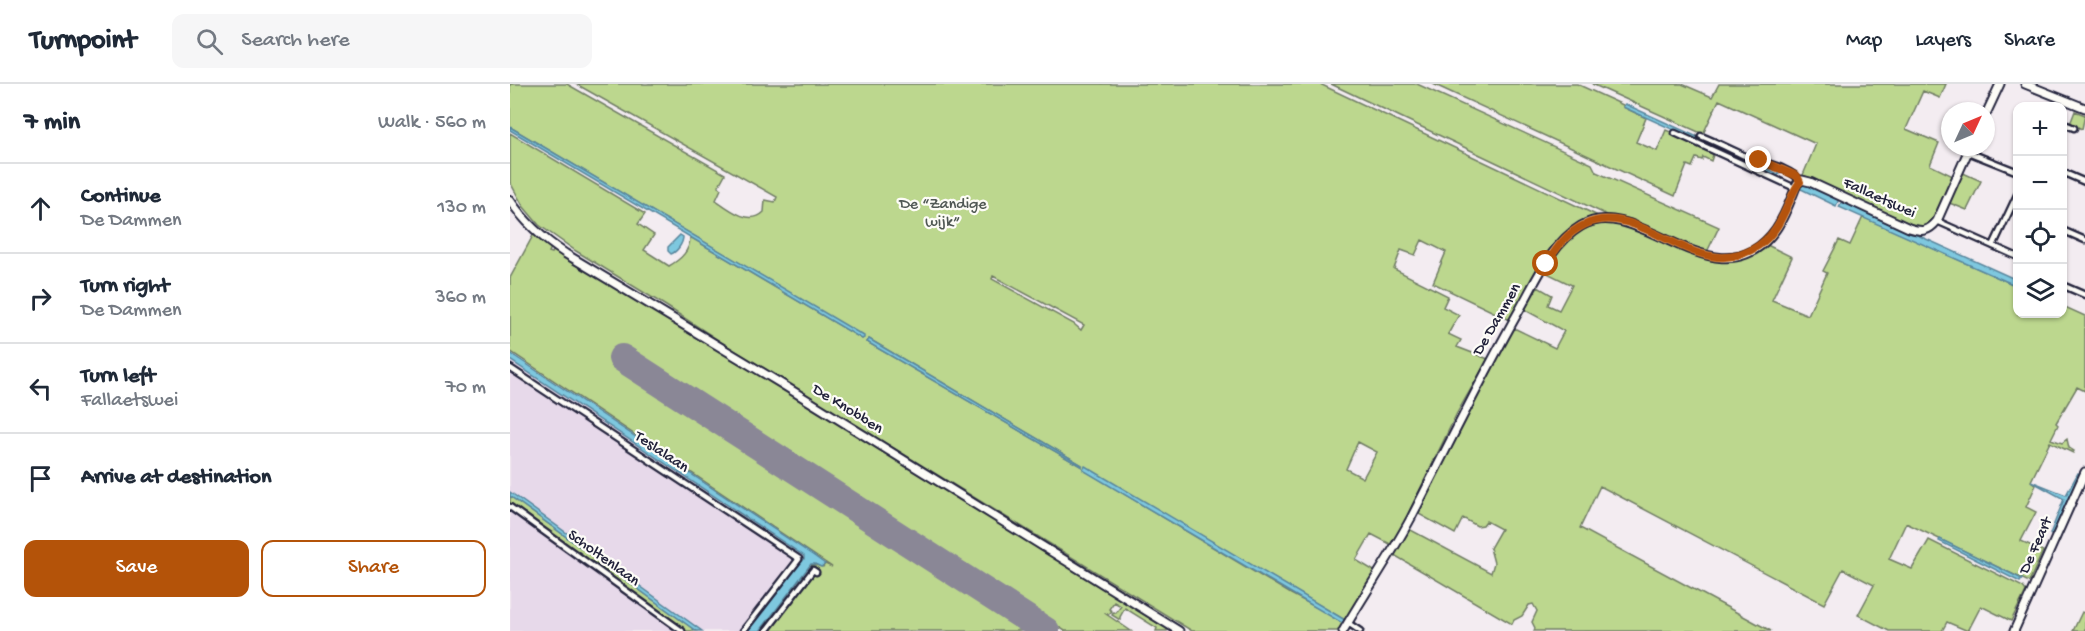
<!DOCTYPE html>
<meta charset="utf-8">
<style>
body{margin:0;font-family:"Gochi Hand",sans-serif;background:#f6f6f7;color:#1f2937}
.controls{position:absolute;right:18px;top:18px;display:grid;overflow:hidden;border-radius:12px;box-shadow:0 2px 4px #0004}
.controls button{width:54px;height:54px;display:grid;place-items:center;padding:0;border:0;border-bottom:2px solid #e0e1e3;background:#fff;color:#1f2937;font:30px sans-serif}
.compass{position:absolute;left:1431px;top:18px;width:54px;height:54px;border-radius:50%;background:#fff;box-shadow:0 2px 4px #0004;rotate:46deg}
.stop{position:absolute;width:18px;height:18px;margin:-14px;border:4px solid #b45309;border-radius:50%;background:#fff}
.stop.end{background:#b45309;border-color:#fff;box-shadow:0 2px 6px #0008}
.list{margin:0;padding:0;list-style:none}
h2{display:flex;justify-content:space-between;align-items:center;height:78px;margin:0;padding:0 24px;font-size:26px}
h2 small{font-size:20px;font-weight:400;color:#747a83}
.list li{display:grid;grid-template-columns:39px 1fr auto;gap:18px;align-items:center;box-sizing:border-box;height:90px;padding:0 24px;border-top:2px solid #e0e1e3}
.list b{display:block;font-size:22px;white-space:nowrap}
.list p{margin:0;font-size:20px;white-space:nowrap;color:#747a83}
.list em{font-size:20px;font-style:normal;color:#747a83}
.actions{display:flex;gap:12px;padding:18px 24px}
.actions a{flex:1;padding:14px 0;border:2px solid #b45309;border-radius:12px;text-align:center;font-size:21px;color:#b45309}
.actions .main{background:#b45309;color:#fff}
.icon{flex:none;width:33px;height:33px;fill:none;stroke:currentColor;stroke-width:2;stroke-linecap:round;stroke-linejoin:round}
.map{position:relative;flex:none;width:1575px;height:547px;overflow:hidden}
header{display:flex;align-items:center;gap:36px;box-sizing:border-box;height:84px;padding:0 30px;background:#fff;border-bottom:2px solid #e0e1e3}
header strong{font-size:28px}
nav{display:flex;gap:33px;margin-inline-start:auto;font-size:21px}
.search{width:420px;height:54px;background:#f6f6f7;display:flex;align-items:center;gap:15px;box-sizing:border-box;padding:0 21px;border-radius:12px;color:#747a83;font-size:22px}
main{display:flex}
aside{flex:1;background:#fff}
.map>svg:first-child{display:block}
.built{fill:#e7d9ea}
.green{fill:#bcd78e;stroke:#6f7c64;stroke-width:1.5;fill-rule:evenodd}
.water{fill:#7ec8df;stroke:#59869d;stroke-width:1.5}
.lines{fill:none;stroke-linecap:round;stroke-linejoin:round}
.runway{stroke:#8a8796;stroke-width:28}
.street-casing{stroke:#22223b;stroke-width:9}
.secondary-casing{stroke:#22223b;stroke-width:11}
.street{stroke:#fdfcf7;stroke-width:4.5}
.secondary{stroke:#fdfcf7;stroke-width:7}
.route{stroke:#b45309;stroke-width:8}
.labels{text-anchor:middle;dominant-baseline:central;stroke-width:4.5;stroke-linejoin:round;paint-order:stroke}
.street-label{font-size:16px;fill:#22223b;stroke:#fdfcf7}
.park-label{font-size:16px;fill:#505854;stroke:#fdfcf7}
</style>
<header>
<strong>Turnpoint</strong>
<div class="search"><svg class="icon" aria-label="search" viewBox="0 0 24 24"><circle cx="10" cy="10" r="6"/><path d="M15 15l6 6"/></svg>Search here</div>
<nav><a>Map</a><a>Layers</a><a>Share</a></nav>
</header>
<main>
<aside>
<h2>7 min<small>Walk · 560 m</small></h2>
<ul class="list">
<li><svg class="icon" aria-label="ahead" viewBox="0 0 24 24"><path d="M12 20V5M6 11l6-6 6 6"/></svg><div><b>Continue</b><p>De Dammen</p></div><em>130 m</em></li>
<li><svg class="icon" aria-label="right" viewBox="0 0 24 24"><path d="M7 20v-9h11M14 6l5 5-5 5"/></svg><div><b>Turn right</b><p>De Dammen</p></div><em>360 m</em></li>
<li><svg class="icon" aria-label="left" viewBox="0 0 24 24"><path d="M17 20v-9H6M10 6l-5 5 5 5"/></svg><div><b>Turn left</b><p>Fallaetswei</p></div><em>70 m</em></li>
<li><svg class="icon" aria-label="arrive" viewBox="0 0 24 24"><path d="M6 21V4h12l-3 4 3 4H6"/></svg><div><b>Arrive at destination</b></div></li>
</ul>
<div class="actions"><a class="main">Save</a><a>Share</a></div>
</aside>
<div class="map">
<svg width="1575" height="547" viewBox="0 0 1575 547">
<rect width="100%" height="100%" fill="#f3ecf1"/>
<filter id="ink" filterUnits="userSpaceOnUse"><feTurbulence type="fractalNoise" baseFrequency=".0167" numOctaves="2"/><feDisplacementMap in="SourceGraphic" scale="12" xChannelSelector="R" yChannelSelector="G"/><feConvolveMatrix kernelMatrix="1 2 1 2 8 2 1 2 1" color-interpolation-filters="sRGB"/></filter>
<g filter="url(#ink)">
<path class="built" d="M 0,273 L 301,475 L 245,547 L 0,547 Z"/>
<path class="green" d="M 0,0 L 57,0 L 215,90 L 208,103 L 211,105 L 206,116 C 220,126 240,142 254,128 L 255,116 L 265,118 L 267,113 L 66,0 L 810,0 L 1088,132 L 1068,139 L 1047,157 L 1000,236 L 923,199 L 936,168 L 912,156 L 905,171 L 891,166 L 884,185 L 938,212 L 933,223 L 949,231 L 938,250 L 951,256 L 947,263 L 978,275 L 947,329 L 885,457 L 882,461 L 861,450 L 846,476 L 866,488 L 830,547 L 682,547 L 211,258 L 156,222 L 66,167 L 29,141 L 13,122 L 0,98 L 0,49 L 135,130 L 128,140 L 144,151 L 134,166 L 159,182 C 171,175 180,167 180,153 L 352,255 L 353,252 L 0,43 ZM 483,192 L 574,241 L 571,246 L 564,240 L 482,195 ZM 359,255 L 572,381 L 572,383 L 357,258 ZM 848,358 L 867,368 L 853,394 L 836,385 ZM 575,383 L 792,511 L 835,536 L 834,538 L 781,510 L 574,386 Z
M 821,0 L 907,0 L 1082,80 L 1086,88 L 1209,143 L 1197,168 L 1192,167 L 1121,135 L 1097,131 Z
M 923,0 L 1067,0 L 1113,21 L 1113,23 L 1136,34 L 1126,58 L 1147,67 L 1156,46 L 1204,68 L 1201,77 L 1193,73 L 1192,76 L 1186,74 L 1182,83 L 1177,81 L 1165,112 Z
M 1082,0 L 1172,0 L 1202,13 L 1209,0 L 1436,0 L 1430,14 L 1413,7 L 1396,45 L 1429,59 L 1420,81 L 1443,92 C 1436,107 1426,144 1407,143 L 1293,91 L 1306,60 L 1209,16 L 1193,50 Z
M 1565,27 L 1575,31 L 1572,45 L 1560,40 Z
M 1451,88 L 1471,97 L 1457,126 L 1437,118 Z
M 1353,133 L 1507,202 L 1508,230 L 1552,230 L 1553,222 L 1575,232 L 1575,307 L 1567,303 L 1546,339 L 1548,341 L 1541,355 L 1552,359 L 1557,355 L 1559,364 L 1564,367 L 1563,369 L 1540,358 L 1521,397 L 1526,401 L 1516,423 L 1526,428 L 1511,457 L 1533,467 L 1519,498 L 1396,439 L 1379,475 L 1402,485 L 1419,456 L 1513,503 L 1516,507 L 1501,537 L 1471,522 L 1458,547 L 1437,538 L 1432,547 L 1379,547 L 1348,531 L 1364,501 L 1333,485 L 1314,520 L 1090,402 L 1070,444 L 1261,547 L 1024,547 L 1025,544 L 1022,538 L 1027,527 L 1023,520 L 1019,521 L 1012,532 L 1004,536 L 1002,540 L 884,471 L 899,445 L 981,489 L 984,479 L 980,464 L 991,445 L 976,437 L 973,441 L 967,442 L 953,434 L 945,450 L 907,429 L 956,327 L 1004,244 L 1045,264 L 1054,247 L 1015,226 L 1028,203 L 1042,211 L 1038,221 L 1049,226 L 1062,201 L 1037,189 C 1042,180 1047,169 1054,162 C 1115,91 1187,220 1257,161 L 1282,173 L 1262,216 L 1298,231 L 1317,189 L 1313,187 L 1329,156 L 1340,161 Z
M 25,148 L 42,162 L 39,168 L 42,169 L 45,164 L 658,542 L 657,547 L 646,547 L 647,544 L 615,524 L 610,533 L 610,536 L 602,531 L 604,528 L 606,529 L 611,522 L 604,518 L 599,525 L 602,527 L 599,530 L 596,530 L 621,547 L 555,547 L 116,267 L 107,282 L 519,547 L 258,547 L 303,490 L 308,491 L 310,489 L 301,481 L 302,480 L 313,483 L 315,480 L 322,483 L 0,267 L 0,194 Z
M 0,412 L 186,547 L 175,547 L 0,420 Z
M 1572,528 L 1575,530 L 1575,547 L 1563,547 Z"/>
<path class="water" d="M 1115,20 L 1269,90 L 1268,92 L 1259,89 L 1113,23 Z
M 0,43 L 354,252 L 354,254 L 352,255 L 37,68 L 0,46 Z
M 1294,99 L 1329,115 L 1326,122 L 1289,104 Z
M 1332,117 L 1507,196 L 1507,202 L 1329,123 Z
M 170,151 L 173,153 C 173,159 167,168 161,170 L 158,167 L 158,163 Z
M 359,255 L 572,381 L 572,383 L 357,258 Z
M 0,269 L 304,472 L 315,480 L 311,483 L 305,480 L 301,480 L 250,547 L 238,547 L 294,475 L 294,472 L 0,276 Z
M 575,382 L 835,536 L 832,539 L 573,386 Z
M 1568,389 L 1570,390 L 1542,452 L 1540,450 L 1554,415 L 1521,397 L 1556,411 Z
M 0,408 L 192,547 L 186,547 L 0,412 Z
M 1430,455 L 1512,495 L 1510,498 L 1429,457 Z"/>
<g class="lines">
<path class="runway" d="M 112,274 L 536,547"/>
<defs>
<path id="street" d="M 1552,39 L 1564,44
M 1165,49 L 1285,104
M 1191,52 C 1206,58 1220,65 1235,72 C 1249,78 1282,83 1290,97
M 1458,68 L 1508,88
M 1552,88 L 1575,98
M 1427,137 L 1508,173
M 1552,146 L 1575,156
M 1483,162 L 1508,109
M 1552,201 L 1575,211
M 0,284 L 289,475 L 233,547
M 0,423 L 172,547
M 838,539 L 850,547
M 256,547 L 303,486 L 306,488"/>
<path id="secondary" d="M 1515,0 L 1575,24
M 1476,30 L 1490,0
M 0,116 C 15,139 33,155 56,170 L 270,299 L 669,547
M 833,547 C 855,509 880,473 901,434 C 937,364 971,294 1010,225 C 1026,197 1041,160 1071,142 C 1128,107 1208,226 1266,145 C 1275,132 1281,115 1287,100 L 1292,96 L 1300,98 L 1399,144 C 1412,148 1418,148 1427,137 L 1460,63
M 1504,547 L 1575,388"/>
</defs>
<use href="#street" class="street-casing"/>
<use href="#secondary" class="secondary-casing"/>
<use href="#street" class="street"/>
<use href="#secondary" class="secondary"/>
</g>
</g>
<g class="lines" filter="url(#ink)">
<path class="route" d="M 1036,180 C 1046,165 1056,149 1074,141 C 1132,113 1187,204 1248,162 C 1266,150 1273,132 1281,114 C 1284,108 1286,102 1290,98 L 1287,92 L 1249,76"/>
</g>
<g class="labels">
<g class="street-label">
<text transform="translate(1369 115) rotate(24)">Fallaetswei</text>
<text transform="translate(988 236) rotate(-60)">De Dammen</text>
<text transform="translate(337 326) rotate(32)">De Knobben</text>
<text transform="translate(151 369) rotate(34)">Teslalaan</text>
<text transform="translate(1527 462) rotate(-66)">De Feart</text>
<text transform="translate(93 475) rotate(36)">Scholtenlaan</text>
</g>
<g class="park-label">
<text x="433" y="121">De “Zandige<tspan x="433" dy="18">wijk”</tspan></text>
</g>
</g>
</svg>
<div class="controls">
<button>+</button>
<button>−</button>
<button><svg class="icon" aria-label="locate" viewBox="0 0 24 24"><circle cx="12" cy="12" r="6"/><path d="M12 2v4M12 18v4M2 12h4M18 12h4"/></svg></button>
<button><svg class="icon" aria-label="layers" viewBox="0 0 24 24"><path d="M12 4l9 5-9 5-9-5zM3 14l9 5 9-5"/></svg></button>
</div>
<svg class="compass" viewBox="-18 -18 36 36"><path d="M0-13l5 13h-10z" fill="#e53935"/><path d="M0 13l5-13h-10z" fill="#747a83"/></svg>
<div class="stop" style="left:1036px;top:180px"></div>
<div class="stop end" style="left:1249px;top:76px"></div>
</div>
</main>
